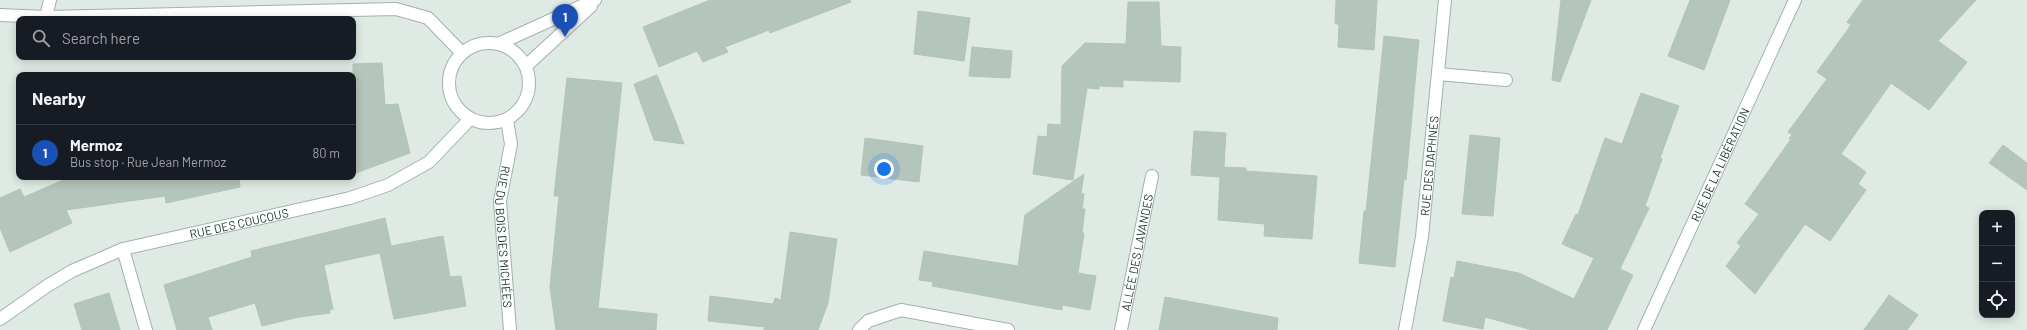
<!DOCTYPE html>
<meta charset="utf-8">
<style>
body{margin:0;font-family:Barlow,sans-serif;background:#242831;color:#f1f3f6}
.controls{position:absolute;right:12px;bottom:12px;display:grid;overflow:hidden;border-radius:8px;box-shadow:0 2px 10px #0003}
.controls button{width:36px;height:36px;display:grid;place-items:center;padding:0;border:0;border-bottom:1px solid #363941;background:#171b24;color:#f1f3f6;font:20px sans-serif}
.you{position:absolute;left:884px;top:169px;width:14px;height:14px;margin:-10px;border:3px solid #fff;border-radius:50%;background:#1a73e8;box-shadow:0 0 0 6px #1a73e833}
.badge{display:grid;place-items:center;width:26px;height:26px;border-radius:50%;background:#8c9099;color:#fff;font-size:13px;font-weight:700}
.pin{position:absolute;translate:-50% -33px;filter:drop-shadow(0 1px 2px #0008)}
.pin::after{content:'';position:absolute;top:21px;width:14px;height:12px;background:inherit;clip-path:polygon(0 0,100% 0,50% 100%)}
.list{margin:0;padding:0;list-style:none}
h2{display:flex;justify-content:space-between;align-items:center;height:52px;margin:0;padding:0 16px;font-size:17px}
h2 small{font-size:13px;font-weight:400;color:#9ea1a6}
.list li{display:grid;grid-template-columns:26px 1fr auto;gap:12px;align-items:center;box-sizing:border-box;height:56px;padding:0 16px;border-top:1px solid #363941}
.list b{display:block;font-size:15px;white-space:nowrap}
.list p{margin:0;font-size:13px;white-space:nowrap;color:#9ea1a6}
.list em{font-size:13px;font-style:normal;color:#9ea1a6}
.icon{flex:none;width:22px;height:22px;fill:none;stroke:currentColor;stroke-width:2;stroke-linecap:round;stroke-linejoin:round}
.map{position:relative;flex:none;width:2027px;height:330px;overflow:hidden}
.search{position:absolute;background:#171b24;box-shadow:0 2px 10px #0003;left:16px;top:16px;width:340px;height:44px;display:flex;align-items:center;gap:10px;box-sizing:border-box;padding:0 14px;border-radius:8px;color:#9ea1a6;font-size:15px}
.panel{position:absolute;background:#171b24;box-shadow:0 2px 10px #0003;left:16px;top:72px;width:340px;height:108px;border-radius:8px}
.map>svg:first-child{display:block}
.building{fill:#b4c5bc;stroke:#b1c4ba}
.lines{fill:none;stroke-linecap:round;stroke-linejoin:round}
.minor-casing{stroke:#a2b2aa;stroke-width:14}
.minor{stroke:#fff;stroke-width:12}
.labels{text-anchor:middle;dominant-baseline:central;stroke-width:3;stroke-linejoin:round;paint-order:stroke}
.street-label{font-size:12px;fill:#203a30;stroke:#eff7f2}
</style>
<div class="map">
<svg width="2027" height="330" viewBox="0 0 2027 330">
<rect width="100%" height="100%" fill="#dfeae4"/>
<path class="building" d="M 710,0 L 850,0 L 851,2 L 770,33 L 769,30 L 725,47 L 728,52 L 703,62 L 697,51 L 659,67 L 643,27 Z
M 1336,0 L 1377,0 L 1374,50 L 1338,47 L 1339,24 L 1335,24 Z
M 1561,0 L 1591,0 L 1560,82 L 1552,80 Z
M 1690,0 L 1730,0 L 1704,70 L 1668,56 Z
M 1863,0 L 1976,0 L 1938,41 L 1967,62 L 1929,110 L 1891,83 L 1841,154 L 1866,172 L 1858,184 L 1866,190 L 1830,241 L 1805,224 L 1755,294 L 1726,266 L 1741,246 L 1737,243 L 1759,214 L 1745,204 L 1791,139 L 1789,138 L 1792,135 L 1788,132 L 1827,79 L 1817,72 L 1851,25 L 1847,22 Z
M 1128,2 L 1159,2 L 1161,46 L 1181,47 L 1180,82 L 1123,80 L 1123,87 L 1099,86 L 1099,89 L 1087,88 L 1073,180 L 1033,174 L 1038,136 L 1047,137 L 1048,124 L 1061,125 L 1062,66 L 1085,43 L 1126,44 Z
M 918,11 L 970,18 L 964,61 L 914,54 Z
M 1384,36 L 1419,40 L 1406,180 L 1404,179 L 1395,267 L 1359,263 L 1364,211 L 1366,211 Z
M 972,47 L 1012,51 L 1010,78 L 969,76 Z
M 382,63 L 385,105 L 398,104 L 410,153 L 353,174 L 353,64 Z
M 657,75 L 675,120 L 684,144 L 654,140 L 634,84 Z
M 567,78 L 622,83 L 598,308 L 657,314 L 656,330 L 556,330 L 550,287 L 559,196 L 554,196 Z
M 1641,93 L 1679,106 L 1660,158 L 1662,159 L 1645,206 L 1649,208 L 1620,269 L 1633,275 L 1607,330 L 1532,330 L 1485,317 L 1483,329 L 1443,321 L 1451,277 L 1454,278 L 1457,261 L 1519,273 L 1574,299 L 1594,258 L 1562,244 L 1576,214 L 1578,215 L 1605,138 L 1622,144 Z
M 1194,131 L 1226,133 L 1224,167 L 1246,168 L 1246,171 L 1317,176 L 1312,239 L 1264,236 L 1265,224 L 1218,220 L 1220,177 L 1191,175 Z
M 1470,135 L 1500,138 L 1493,216 L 1462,214 Z
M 865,138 L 923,146 L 919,182 L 861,175 Z
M 2003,145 L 2027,163 L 2027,190 L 1989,163 Z
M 1084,174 L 1081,193 L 1084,194 L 1082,209 L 1085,209 L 1082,233 L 1084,233 L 1078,273 L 1096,276 L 1090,310 L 1062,305 L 1062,310 L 1034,305 L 932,286 L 933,282 L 919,280 L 924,251 L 1018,266 L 1025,215 Z
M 84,177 L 239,177 L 240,187 L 166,203 L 165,196 L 66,210 L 72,223 L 10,252 L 0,228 L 0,198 L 20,189 L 24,197 L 61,181 Z
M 385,218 L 391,246 L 443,236 L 450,277 L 461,276 L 466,306 L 394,319 L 380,253 L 324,265 L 333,309 L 329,310 L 330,313 L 299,317 L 262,326 L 255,303 L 208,317 L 212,330 L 177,330 L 164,285 L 252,257 L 251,251 Z
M 790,232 L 837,239 L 828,303 L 818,330 L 764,330 L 765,327 L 708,321 L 710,296 L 773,304 L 775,298 L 781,300 Z
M 109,293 L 120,330 L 82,330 L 74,304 Z
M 1889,295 L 1918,315 L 1907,330 L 1864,330 Z
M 1165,297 L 1278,318 L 1277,330 L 1159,330 Z"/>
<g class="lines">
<defs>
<g id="minor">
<path d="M 0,15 L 46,17 L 396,9 L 428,18 L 462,53"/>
<path d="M 46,17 L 50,0"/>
<circle cx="489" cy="83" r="40"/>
<path d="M 498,44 L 595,0"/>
<path d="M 526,66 L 591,6"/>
<path d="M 1438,74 L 1506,80"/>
<path id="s1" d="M 507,120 L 511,144 L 500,201 L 510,330"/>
<path d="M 123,249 L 146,330"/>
<path id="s2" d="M 0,319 L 47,286 L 72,271 L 123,249 L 350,198 L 388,185 L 429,162 L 470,119"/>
<path d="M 859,330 L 868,321 L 901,310 L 1008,330"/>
<path id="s3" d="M 1121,330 L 1152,176"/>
<path id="s4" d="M 1405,330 L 1422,237 L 1445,0"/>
<path id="s5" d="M 1644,330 L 1795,0"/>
</g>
</defs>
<use href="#minor" class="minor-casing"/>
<use href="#minor" class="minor"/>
</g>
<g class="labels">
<g class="street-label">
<text stroke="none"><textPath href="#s5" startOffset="182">RUE DE LA LIBÉRATION</textPath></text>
<text stroke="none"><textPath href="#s4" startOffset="166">RUE DES DAPHNÉS</textPath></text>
<text stroke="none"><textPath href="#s2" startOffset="261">RUE DES COUCOUS</textPath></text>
<text stroke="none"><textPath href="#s1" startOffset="118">RUE DU BOIS DES MICHÉES</textPath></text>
<text stroke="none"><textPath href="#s3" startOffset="79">ALLÉE DES LAVANDES</textPath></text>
</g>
</g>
</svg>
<div class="controls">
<button>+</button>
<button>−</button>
<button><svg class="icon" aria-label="locate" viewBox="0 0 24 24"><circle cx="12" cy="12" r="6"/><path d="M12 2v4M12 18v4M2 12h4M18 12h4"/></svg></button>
</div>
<div class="you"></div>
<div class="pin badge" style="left:565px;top:37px;background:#1a4fb4">1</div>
<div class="search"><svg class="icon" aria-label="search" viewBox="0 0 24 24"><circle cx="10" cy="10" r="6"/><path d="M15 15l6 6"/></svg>Search here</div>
<section class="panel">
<h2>Nearby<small></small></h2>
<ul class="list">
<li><span class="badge" style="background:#1a4fb4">1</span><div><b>Mermoz</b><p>Bus stop · Rue Jean Mermoz</p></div><em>80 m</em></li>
</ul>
</section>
</div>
